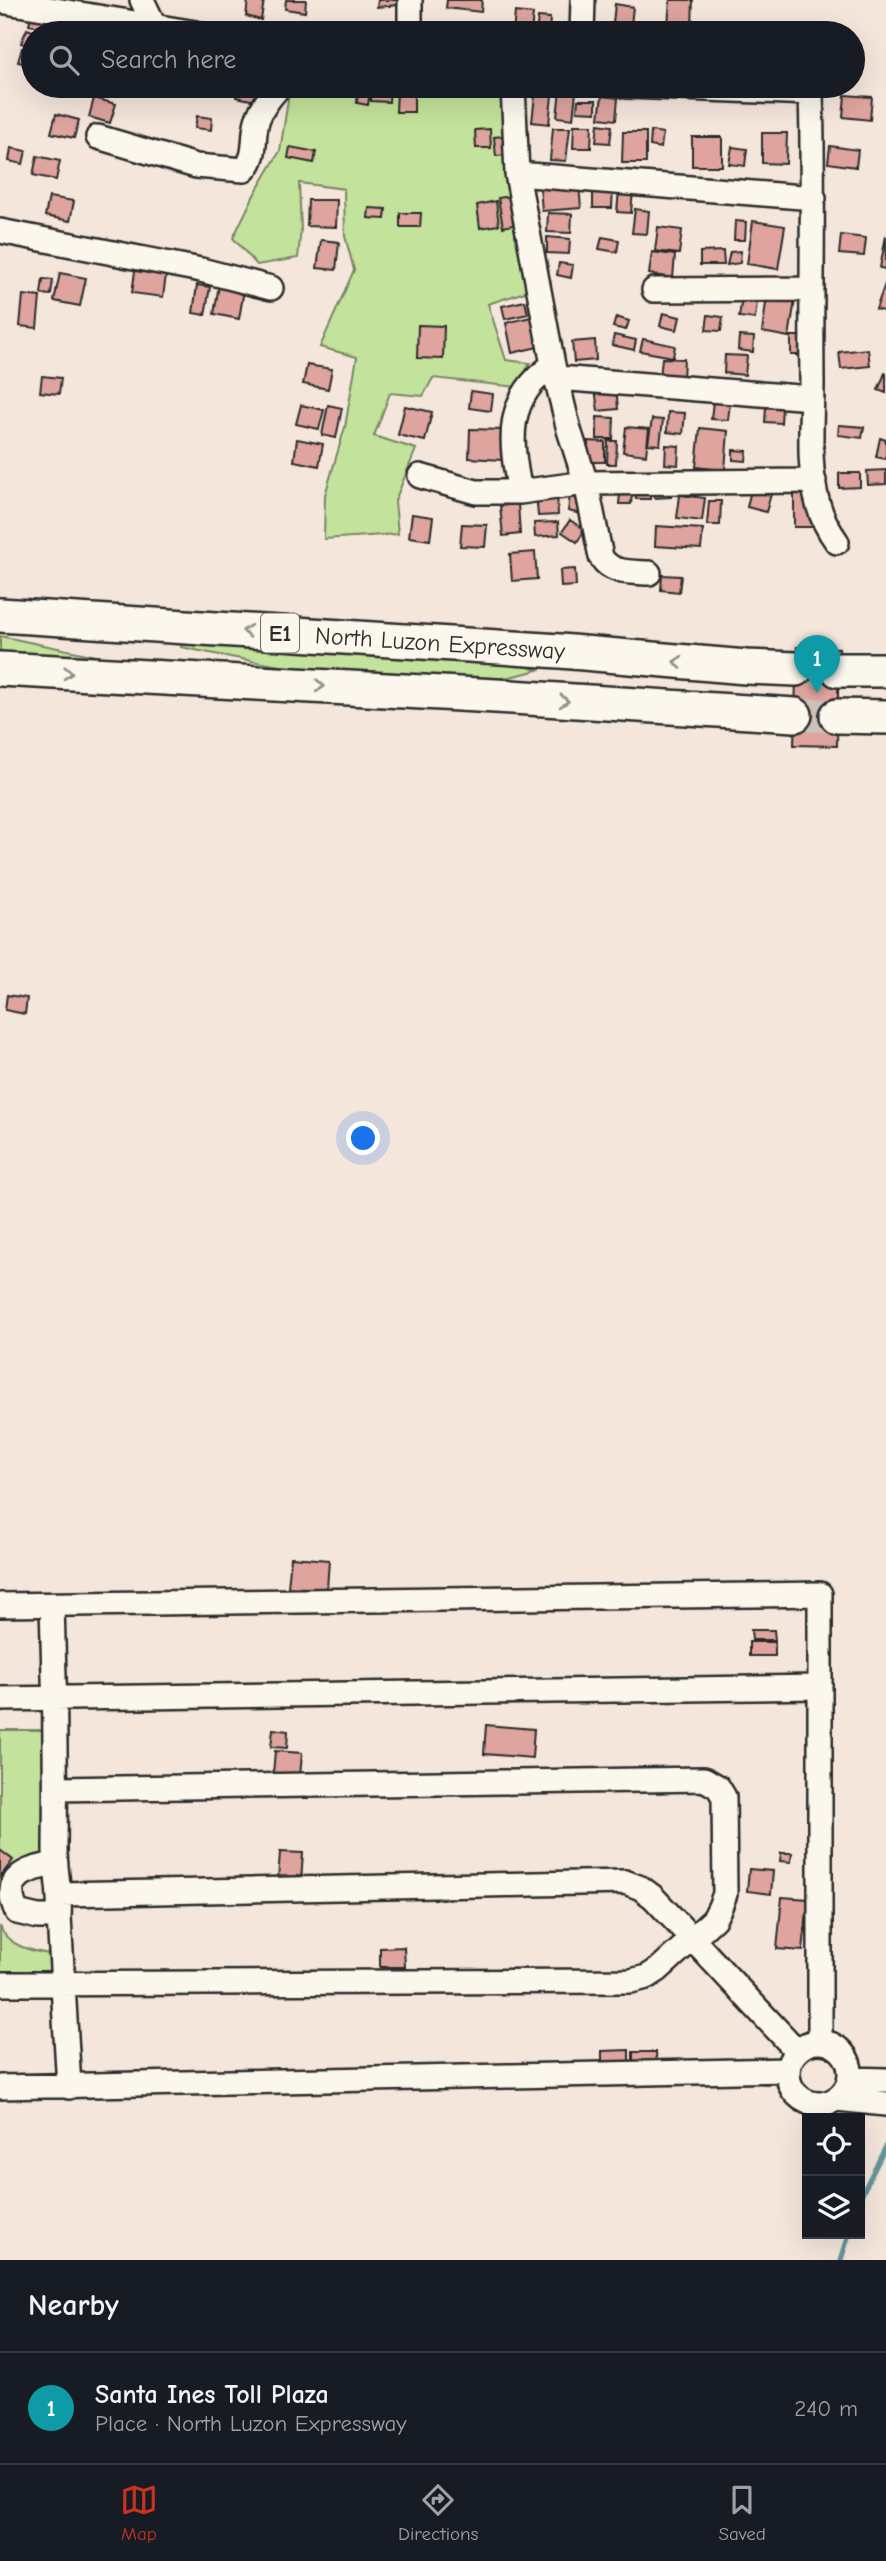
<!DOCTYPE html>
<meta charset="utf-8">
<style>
body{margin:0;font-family:"Comic Neue",sans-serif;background:#20242c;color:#f1f3f6}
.controls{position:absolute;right:21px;bottom:21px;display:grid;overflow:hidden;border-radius:0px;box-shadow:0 7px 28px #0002}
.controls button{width:63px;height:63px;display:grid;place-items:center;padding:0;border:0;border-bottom:2px solid #363941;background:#171b24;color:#f1f3f6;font:35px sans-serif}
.you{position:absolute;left:364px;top:1139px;width:24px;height:24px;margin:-18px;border:5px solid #fff;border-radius:50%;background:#1a73e8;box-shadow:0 0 0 10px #1a73e833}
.badge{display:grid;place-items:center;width:46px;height:46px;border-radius:50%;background:#c8321e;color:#fff;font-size:23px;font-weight:700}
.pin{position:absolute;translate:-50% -58px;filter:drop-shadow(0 2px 4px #0008)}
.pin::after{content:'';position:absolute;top:37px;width:24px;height:21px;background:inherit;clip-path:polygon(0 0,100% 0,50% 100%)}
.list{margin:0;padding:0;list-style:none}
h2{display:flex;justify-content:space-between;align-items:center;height:91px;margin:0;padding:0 28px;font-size:30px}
h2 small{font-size:23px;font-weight:400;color:#9ea1a6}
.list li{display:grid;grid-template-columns:46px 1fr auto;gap:21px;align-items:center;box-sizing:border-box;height:112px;padding:0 28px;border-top:2px solid #363941}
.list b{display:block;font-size:26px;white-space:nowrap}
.list p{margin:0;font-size:23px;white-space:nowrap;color:#9ea1a6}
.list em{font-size:23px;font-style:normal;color:#9ea1a6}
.icon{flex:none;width:38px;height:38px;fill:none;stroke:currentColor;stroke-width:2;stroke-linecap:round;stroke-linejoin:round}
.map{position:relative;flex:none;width:886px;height:2260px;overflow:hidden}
.search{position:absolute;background:#171b24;box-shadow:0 7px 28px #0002;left:21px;right:21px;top:21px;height:77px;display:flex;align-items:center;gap:18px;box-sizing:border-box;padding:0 24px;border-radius:38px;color:#9ea1a6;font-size:26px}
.sheet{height:203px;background:#171b24}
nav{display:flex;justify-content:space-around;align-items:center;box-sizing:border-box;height:98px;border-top:2px solid #363941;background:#171b24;font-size:19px;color:#9ea1a6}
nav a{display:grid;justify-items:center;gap:4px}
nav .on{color:#c8321e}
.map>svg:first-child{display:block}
.green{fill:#c3e29b;stroke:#778663;stroke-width:2}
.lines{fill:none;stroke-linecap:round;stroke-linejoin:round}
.stream{stroke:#659599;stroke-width:5}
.building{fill:#dea49d;stroke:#2b2b2b;stroke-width:2}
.highway-tunnel{stroke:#cdc1b9;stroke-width:33;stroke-dasharray:33 17;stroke-linecap:butt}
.minor-casing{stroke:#2b2b2b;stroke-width:28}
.highway-casing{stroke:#2b2b2b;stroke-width:38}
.minor{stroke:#fbf7ec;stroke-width:23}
.highway{stroke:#fbf7ec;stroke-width:33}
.oneway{stroke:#93918c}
.labels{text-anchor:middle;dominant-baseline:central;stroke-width:5;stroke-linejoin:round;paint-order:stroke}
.shield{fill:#fbf7ec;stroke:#696865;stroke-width:2}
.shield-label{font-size:23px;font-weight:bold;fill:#2b2b2b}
.street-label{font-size:24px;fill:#2b2b2b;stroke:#fbf7ec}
</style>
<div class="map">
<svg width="886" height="2260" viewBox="0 0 886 2260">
<rect width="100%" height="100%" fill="#f5e6dc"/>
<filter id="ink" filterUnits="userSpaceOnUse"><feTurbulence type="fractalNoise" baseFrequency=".0143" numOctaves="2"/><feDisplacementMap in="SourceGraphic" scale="14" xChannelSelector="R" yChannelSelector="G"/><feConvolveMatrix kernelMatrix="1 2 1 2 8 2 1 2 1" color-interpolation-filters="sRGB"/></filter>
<g filter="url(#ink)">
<path class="green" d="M 298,86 L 501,86 L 528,291 L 488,304 L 506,360 L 530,363 L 517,387 L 433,378 L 423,396 L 390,393 L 374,436 L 416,449 L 395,501 L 398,534 L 324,539 L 325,495 L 345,427 L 357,357 L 320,347 L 354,270 L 345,236 L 344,189 L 299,183 L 301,229 L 298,258 L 257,265 L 233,238 L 255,193 L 280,151 L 289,94 Z
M 185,635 L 469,649 L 538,670 C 521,674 503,680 485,680 C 384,685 279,668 181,647 Z
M 0,636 L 106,658 L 0,655 Z
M 0,1730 L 45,1730 L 47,1866 L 9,1888 L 0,1904 Z
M 0,1926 C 6,1945 31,1951 49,1954 L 50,1995 L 0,1991 Z"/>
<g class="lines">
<path class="stream" d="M 860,2198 L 886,2146
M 841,2260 L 849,2234"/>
</g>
<path class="building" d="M 248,0 L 264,0 L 261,20 L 246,16 Z
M 286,0 L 306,0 L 305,12 L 285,9 Z
M 378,0 L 398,0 L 398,5 L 377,7 Z
M 447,0 L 482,0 L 481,12 L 446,8 Z
M 670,0 L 693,0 L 692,26 L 668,25 Z
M 615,4 L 633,7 L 631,25 L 613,23 Z
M 515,12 L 533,14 L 531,33 L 513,33 Z
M 31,15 L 47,18 L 45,28 L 29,25 Z
M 538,17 L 550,18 L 549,33 L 536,33 Z
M 51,24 L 67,27 L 66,33 L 49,33 Z
M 78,27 L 102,33 L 76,33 Z
M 27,29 L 39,33 L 33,33 L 33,48 L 21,43 Z
M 22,48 L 33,51 L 33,65 L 18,62 Z
M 238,86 L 259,86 L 256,101 L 236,97 Z
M 371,86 L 390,86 L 389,102 L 371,101 Z
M 432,86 L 443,86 L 441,96 L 430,94 Z
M 536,86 L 553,86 L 549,124 L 532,122 Z
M 358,90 L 370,91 L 368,105 L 357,103 Z
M 560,90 L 576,92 L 573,119 L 557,117 Z
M 397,91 L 414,91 L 414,112 L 396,112 Z
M 845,95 L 872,97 L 870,120 L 843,117 Z
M 602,96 L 618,98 L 616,120 L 599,118 Z
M 94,98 L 116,104 L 110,123 L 89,117 Z
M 578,100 L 596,100 L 596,112 L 577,111 Z
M 56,114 L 79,120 L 74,138 L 51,133 Z
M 197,116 L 212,118 L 211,130 L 195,128 Z
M 598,124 L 612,126 L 610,143 L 596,142 Z
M 574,125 L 592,125 L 591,148 L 573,148 Z
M 553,128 L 570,128 L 566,161 L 550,160 Z
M 490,129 L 491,148 L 476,148 L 475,130 Z
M 651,131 L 663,133 L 661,148 L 650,146 Z
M 623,132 L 646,132 L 646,163 L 622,163 Z
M 762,133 L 787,133 L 786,164 L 762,163 Z
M 504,136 L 506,155 L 496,156 L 494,137 Z
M 692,137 L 722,137 L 722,166 L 692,166 Z
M 830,146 L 858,150 L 856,167 L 828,163 Z
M 290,147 L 316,152 L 314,163 L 288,158 Z
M 732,147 L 747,149 L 745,166 L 729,164 Z
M 11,148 L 26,151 L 23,164 L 9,161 Z
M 37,156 L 60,161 L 56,180 L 33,175 Z
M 579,185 L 581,208 L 542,211 L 540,187 Z
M 593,187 L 613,187 L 612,208 L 593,208 Z
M 619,190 L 633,191 L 631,213 L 617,212 Z
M 512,196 L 517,224 L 503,227 L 498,198 Z
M 49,197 L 74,201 L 70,221 L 45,216 Z
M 308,200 L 337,200 L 336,227 L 307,226 Z
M 496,201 L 499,225 L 480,228 L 477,205 Z
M 369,208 L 386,209 L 385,219 L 368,218 Z
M 635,209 L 649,211 L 647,234 L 632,233 Z
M 400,213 L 421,213 L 420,227 L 400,227 Z
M 548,213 L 572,214 L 571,233 L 547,232 Z
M 735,221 L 746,222 L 745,240 L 734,240 Z
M 753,221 L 785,226 L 778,269 L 747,264 Z
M 658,227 L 682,230 L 679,254 L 655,251 Z
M 841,235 L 866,238 L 864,256 L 839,254 Z
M 886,236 L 886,269 L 880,268 Z
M 547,237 L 570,239 L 569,254 L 547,253 Z
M 602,237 L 619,240 L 617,252 L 599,249 Z
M 321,240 L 339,242 L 336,270 L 317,268 Z
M 723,251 L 724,265 L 700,265 L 700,252 Z
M 741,251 L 740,263 L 727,265 L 730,252 Z
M 652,252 L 675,255 L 673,278 L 649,274 Z
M 559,263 L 573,265 L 571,278 L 557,275 Z
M 135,271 L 166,275 L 163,297 L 132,293 Z
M 60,273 L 86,278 L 80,306 L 54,301 Z
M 43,279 L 53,280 L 51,295 L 41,294 Z
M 220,279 L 245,284 L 239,319 L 214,314 Z
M 885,284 L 886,285 L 886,312 L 876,309 Z
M 197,285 L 210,287 L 205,315 L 193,313 Z
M 743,292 L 758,294 L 755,319 L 739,317 Z
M 23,295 L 40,297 L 37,328 L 20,326 Z
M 767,296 L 795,300 L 789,337 L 762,332 Z
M 525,301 L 528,314 L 505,319 L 502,306 Z
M 663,313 L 680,317 L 677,330 L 660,326 Z
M 708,315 L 723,317 L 721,331 L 706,330 Z
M 531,317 L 538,347 L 512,353 L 506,323 Z
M 616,317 L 629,321 L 626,330 L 613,327 Z
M 418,325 L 444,326 L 443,359 L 417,358 Z
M 614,335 L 636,340 L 634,350 L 612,345 Z
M 739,336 L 754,337 L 753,352 L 738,350 Z
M 791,336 L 809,336 L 809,355 L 791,355 Z
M 643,339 L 675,346 L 673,357 L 640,351 Z
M 595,340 L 596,360 L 574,362 L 572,342 Z
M 868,349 L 870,366 L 841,369 L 839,352 Z
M 725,355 L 747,356 L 745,375 L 724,373 Z
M 662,358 L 684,359 L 683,379 L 660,378 Z
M 307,365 L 332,369 L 328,389 L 303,384 Z
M 885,373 L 886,374 L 886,393 L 878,390 Z
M 42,376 L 61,378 L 59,394 L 40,392 Z
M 616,386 L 618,409 L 598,411 L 595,388 Z
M 471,391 L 493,394 L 491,411 L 469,408 Z
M 713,401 L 730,402 L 728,420 L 711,419 Z
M 301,405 L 324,410 L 319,429 L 296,424 Z
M 328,405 L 342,408 L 336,438 L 322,435 Z
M 405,406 L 432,412 L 425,441 L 398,435 Z
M 766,406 L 782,407 L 781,423 L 765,422 Z
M 668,412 L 685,413 L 683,434 L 667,432 Z
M 597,417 L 614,418 L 613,439 L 597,439 Z
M 652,419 L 663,420 L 660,445 L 648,444 Z
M 839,425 L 864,427 L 862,438 L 838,435 Z
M 626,427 L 649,429 L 646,455 L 623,452 Z
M 700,428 L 728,431 L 725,470 L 696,467 Z
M 470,429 L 503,430 L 502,460 L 469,458 Z
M 880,438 L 886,440 L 886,459 L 876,457 Z
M 297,439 L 323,444 L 319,466 L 294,461 Z
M 588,441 L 605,442 L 605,462 L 588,462 Z
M 608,441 L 617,441 L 616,464 L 607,464 Z
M 666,445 L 679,446 L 678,465 L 665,464 Z
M 733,450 L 747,451 L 746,461 L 733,460 Z
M 886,470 L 886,484 L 868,485 L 867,471 Z
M 839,473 L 860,473 L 860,487 L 839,488 Z
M 637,483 L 650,483 L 650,499 L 636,499 Z
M 621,484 L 633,485 L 631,504 L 619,504 Z
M 653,490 L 671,490 L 671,497 L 654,498 Z
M 751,490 L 771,494 L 766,512 L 747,507 Z
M 557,491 L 558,515 L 538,516 L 536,492 Z
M 794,493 L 815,493 L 814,527 L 794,527 Z
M 570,495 L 583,497 L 581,514 L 568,511 Z
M 680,495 L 705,498 L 702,521 L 677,518 Z
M 709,501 L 721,501 L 720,525 L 707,525 Z
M 518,504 L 520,534 L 503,536 L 500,506 Z
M 412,514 L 433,517 L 430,540 L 409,537 Z
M 570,520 L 585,530 L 577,542 L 562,532 Z
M 558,522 L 559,535 L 535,537 L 534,523 Z
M 462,524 L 487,525 L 485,547 L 460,546 Z
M 656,526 L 703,529 L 701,549 L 655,546 Z
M 535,552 L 537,579 L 512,581 L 510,554 Z
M 575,569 L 576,586 L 561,587 L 560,570 Z
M 662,575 L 681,576 L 679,592 L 661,590 Z
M 797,647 L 839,648 L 837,746 L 794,745 Z
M 7,995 L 27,998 L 25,1014 L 5,1010 Z
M 291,1557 L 329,1560 L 327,1589 L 288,1587 Z
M 751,1630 L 774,1630 L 775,1640 L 752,1640 Z
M 749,1642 L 775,1642 L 775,1656 L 749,1656 Z
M 486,1725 L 534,1729 L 532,1758 L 484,1754 Z
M 273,1729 L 288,1731 L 287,1748 L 271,1747 Z
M 275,1751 L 302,1753 L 300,1777 L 273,1774 Z
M 0,1850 L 13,1860 L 0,1877 Z
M 280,1852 L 303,1853 L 301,1882 L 278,1880 Z
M 781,1853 L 792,1853 L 791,1862 L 780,1861 Z
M 749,1869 L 773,1871 L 771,1894 L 747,1891 Z
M 782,1897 L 808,1899 L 803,1951 L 777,1949 Z
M 404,1947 L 405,1967 L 380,1967 L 380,1948 Z
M 629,2050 L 629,2070 L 602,2071 L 602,2051 Z
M 633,2052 L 656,2052 L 657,2072 L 633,2073 Z"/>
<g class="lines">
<path class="highway-tunnel" d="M 796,669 L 838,670
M 795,715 L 837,716"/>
<defs>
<path id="minor" d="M 142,0 L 155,27
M 410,0 L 410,33
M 0,1 L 196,33
M 582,33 L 583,0
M 513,86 L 517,174 L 553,365 L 569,430 L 586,483 L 601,557 C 611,574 631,572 649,573
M 626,86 L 811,93 C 814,189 811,285 812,382 C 812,421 807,466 818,504 C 822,518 829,531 837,542
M 98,137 L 196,166 L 244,170 C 259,155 251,136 258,118 C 263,105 271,96 280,86
M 517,174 L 814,198
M 0,231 L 201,270 L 271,288
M 654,290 L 811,289
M 558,378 L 812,398
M 420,476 L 476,492 L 520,492 C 510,441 504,398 553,365
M 520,492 L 586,483 L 814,481
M 0,1605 L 820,1594 L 820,2041
M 52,1605 C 55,1686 56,1767 55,1848 C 55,1872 61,1893 59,1917 L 69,2087
M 0,1699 L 820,1687
M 55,1864 C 28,1869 0,1876 17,1912 L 38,1917 L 59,1917
M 61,1894 L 625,1882 L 641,1888 L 653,1897 L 796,2050
M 0,1984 L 631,1981 L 647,1977 L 658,1970 L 714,1919 L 720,1907 L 725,1894 L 724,1797 L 718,1787 L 704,1779 L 56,1789
M788 2073a31 31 0 1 1 62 0a31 31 0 1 1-62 0Z
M 850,2079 L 886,2080
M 0,2087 L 787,2070
M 836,2099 L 886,2104"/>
<g id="highway">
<path id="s1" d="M 0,615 L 560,651 L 746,667 L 796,669"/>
<path d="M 0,669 L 496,696 L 795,715"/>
<path d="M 838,670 L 886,670"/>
<path d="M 837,716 L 886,717"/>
</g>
</defs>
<use href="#minor" class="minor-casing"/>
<use href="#highway" class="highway-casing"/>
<use href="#minor" class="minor"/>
<use href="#highway" class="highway"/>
</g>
<defs><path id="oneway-chevron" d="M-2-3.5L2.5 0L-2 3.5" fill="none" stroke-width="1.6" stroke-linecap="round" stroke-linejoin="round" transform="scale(1.75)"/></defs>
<g class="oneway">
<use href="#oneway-chevron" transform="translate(247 631) rotate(-176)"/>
<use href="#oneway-chevron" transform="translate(678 662) rotate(-175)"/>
<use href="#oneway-chevron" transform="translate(68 673) rotate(3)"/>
<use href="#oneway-chevron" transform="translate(320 686) rotate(3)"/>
<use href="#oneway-chevron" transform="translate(564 701) rotate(4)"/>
</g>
</g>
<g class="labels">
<rect class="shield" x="261" y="613.5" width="38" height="39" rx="5"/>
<g class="shield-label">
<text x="280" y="633">E1</text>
</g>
<g class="street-label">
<text stroke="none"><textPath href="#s1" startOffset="441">North Luzon Expressway</textPath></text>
</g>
</g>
</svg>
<div class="controls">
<button><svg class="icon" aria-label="locate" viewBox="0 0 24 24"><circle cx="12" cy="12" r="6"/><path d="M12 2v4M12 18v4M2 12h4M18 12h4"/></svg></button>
<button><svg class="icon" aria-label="layers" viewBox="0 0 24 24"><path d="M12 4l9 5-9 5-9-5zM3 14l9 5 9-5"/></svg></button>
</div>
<div class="you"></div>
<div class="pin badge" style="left:817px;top:693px;background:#0f9aa8">1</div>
<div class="search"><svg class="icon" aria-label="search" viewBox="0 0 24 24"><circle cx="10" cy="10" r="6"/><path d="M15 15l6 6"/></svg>Search here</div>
</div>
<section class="sheet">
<h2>Nearby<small></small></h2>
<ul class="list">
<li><span class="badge" style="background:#0f9aa8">1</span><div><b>Santa Ines Toll Plaza</b><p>Place · North Luzon Expressway</p></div><em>240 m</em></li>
</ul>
</section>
<nav>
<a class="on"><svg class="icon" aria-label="map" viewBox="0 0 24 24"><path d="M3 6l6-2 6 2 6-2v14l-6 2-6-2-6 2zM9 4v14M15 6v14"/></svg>Map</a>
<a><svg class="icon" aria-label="directions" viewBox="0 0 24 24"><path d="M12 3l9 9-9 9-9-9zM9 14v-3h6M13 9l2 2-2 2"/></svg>Directions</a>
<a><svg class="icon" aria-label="saved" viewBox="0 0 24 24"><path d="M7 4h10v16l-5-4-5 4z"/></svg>Saved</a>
</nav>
